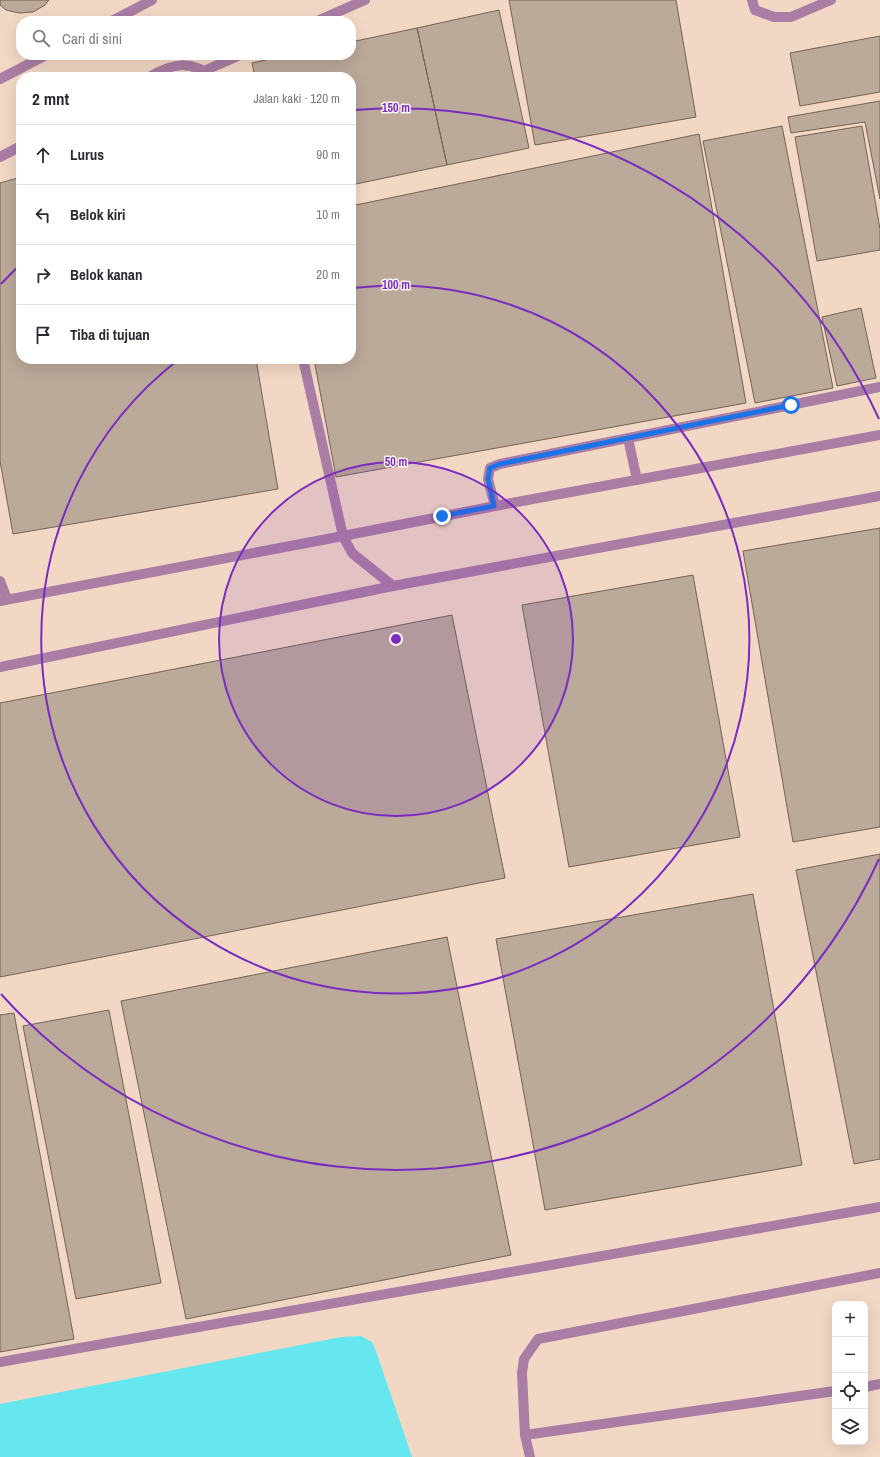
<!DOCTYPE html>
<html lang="id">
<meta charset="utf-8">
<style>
body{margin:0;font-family:"Archivo Narrow",sans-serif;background:#f7f7f7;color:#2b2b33}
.controls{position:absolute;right:12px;bottom:12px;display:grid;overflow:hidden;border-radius:8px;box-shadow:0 4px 16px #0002}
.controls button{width:36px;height:36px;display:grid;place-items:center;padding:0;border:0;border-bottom:1px solid #e1e1e2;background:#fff;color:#2b2b33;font:20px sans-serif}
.stop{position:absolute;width:12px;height:12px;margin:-9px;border:3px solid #1a73e8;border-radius:50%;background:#fff}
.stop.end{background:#1a73e8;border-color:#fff;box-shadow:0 1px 4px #0008}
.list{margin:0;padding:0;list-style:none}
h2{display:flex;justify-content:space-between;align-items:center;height:52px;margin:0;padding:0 16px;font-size:17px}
h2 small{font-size:13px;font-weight:400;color:#7c7c81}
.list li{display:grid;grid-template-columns:26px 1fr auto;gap:12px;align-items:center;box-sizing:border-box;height:60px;padding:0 16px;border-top:1px solid #e1e1e2}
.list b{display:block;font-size:15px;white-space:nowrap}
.list em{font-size:13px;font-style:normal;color:#7c7c81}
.icon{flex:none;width:22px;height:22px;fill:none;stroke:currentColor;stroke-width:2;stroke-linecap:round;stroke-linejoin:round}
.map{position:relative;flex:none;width:880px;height:1457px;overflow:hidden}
.search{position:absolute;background:#fff;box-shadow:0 4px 16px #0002;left:16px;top:16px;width:340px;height:44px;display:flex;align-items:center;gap:10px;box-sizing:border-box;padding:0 14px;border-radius:16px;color:#7c7c81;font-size:15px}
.panel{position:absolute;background:#fff;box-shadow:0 4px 16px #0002;left:16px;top:72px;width:340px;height:292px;border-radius:16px}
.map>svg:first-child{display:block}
.built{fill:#f2d8c4;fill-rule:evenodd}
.water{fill:#66e6ee}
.building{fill:#bba99a;stroke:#736355}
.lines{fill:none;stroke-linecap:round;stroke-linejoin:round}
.minor{stroke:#aa7da4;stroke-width:10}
.route{stroke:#1a73e8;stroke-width:5}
.ring{fill:none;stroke:#7b2cbf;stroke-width:2}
.centre{fill:#7b2cbf;stroke:#fcf4ee;stroke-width:2}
.ring-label{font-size:12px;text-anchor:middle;font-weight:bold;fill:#7b2cbf;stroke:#fcf4ee;stroke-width:3;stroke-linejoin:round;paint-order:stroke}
</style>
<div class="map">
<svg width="880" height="1457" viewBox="0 0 880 1457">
<rect width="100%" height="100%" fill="#f8e5d5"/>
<path class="built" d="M 0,0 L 880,0 L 880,1457 L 0,1457 ZM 21,21 L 351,21 L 351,55 L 21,55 ZM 21,77 L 351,77 L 351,359 L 21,359 ZM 835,1304 L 865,1304 L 865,1442 L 835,1442 Z"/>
<path class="water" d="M 361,1336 L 372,1342 L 376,1351 L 412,1457 L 0,1457 L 0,1404 L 341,1337 Z"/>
<path class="building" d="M 0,0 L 49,0 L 45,5 L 33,12 L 19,13 L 6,10 L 0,5 Z
M 509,0 L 676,0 L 696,117 L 535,145 Z
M 499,10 L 529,148 L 447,165 L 417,28 Z
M 417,28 L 447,165 L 351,185 L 351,77 L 255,77 L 252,63 L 288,55 L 351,55 L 351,42 Z
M 880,36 L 880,92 L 800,106 L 790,53 Z
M 880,101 L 880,199 L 865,122 L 791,133 L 788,117 Z
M 782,126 L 833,388 L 755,403 L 703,141 Z
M 862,126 L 880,229 L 880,250 L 817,261 L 795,137 Z
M 699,134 L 746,403 L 336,477 L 314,359 L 351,359 L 351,206 Z
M 21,177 L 21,359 L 256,359 L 278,489 L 13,534 L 0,461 L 0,183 Z
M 861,308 L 876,378 L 837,386 L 822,317 Z
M 880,528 L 880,827 L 793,842 L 743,551 Z
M 693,575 L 740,837 L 569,867 L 522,605 Z
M 452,615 L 505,878 L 0,977 L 0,703 Z
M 880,854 L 880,1159 L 854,1164 L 796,870 Z
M 753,894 L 802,1165 L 545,1210 L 496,939 Z
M 447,937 L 511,1255 L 186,1319 L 121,1001 Z
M 109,1010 L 161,1283 L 76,1299 L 23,1026 Z
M 14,1013 L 74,1339 L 0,1352 L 0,1015 Z"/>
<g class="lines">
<path class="minor" d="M 752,0 L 755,10 L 774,17 L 791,17 L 831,0
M 112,21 L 152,0
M 317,21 L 365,0
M 204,71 L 240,55
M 149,77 C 170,65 190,58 211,77
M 0,79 L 46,55
M 0,157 L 21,146
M 303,359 L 343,536 L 352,553 L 393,586
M 628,438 L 637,480
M 495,506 L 488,479 L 490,468 L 500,464 L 880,387
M 0,581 L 7,599
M 0,601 L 343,536 L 495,506 L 880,435
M 0,667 L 393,586 L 880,496
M 0,1362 L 880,1207
M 865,1387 L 880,1384
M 525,1435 L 835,1391
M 530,1457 L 525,1435 L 522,1373 L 524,1359 L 538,1339 L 880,1273"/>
</g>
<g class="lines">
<path class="route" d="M 442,516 L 494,506 L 488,479 L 490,468 L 500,464 L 791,405"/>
</g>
<circle cx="396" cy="639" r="177" fill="#7b2cbf" fill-opacity=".12"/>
<g class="ring">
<circle cx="396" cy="639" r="177"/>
<path d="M353 288A354 354 0 1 1 178 360"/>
<path d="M879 859A531 531 0 0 1 1 994M1 284A531 531 0 0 1 21 264M354 110A531 531 0 0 1 879 419"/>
</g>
<circle cx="396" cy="639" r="6" class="centre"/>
<g class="ring-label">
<text x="396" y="112">150 m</text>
<text x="396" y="289">100 m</text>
<text x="396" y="466">50 m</text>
</g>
</svg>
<div class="controls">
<button>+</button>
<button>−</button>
<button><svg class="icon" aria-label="locate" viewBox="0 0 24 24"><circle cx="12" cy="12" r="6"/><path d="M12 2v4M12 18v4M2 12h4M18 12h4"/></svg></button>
<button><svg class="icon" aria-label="layers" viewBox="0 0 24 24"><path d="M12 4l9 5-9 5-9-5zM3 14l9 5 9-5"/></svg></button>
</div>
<div class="stop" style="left:791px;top:405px"></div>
<div class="stop end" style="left:442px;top:516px"></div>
<div class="search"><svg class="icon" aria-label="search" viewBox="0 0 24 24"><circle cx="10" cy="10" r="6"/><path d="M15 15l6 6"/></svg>Cari di sini</div>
<section class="panel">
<h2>2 mnt<small>Jalan kaki · 120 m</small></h2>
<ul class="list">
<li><svg class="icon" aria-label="ahead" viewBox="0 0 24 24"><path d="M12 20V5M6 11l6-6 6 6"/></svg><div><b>Lurus</b></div><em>90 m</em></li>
<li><svg class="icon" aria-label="left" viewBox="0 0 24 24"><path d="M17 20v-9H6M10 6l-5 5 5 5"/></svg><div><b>Belok kiri</b></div><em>10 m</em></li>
<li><svg class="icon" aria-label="right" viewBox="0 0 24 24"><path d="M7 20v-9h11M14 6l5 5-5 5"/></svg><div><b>Belok kanan</b></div><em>20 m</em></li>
<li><svg class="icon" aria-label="arrive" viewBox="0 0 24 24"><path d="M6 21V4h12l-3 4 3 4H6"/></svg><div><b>Tiba di tujuan</b></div></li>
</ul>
</section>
</div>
